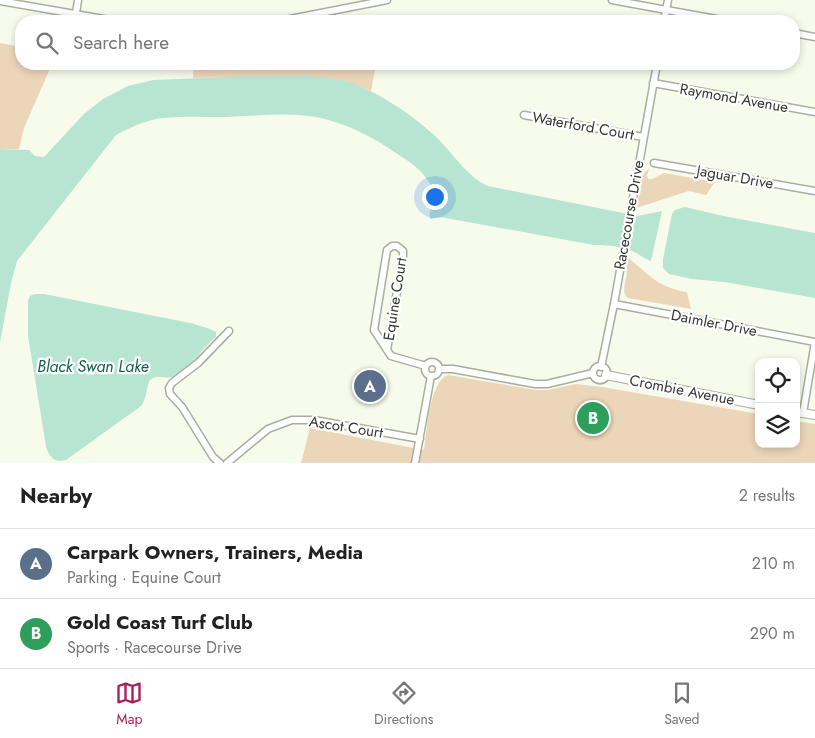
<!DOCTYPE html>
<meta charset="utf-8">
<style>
body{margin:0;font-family:Jost,sans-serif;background:#f2f2f2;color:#222}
.controls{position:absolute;right:15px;bottom:15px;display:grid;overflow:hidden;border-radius:10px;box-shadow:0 2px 8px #0003}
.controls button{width:45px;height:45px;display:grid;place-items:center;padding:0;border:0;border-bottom:1px solid #e0e0e0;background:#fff;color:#222;font:25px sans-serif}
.you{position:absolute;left:434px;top:196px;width:18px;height:18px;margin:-12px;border:4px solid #fff;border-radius:50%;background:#1a73e8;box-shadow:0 0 0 8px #1a73e833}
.badge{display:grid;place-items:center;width:32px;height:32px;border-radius:50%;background:#ab1b55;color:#fff;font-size:16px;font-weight:700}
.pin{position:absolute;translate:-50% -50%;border:2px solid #fff;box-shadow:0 1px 5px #0006}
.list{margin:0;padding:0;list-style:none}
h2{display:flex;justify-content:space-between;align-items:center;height:65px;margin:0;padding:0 20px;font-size:21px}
h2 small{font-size:16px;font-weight:400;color:#767676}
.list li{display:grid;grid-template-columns:32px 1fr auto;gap:15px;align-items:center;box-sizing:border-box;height:70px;padding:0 20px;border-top:1px solid #e0e0e0}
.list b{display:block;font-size:19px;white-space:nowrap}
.list p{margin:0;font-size:16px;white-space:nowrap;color:#767676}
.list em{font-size:16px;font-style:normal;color:#767676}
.icon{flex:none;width:28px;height:28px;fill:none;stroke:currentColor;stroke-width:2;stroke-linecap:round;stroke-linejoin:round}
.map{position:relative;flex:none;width:815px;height:463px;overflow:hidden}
.search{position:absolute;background:#fff;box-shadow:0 2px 8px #0003;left:15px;right:15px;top:15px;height:55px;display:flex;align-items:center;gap:12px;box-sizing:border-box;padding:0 18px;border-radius:20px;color:#767676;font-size:19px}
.sheet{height:205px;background:#fff}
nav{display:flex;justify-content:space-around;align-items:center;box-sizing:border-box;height:70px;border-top:1px solid #e0e0e0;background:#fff;font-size:14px;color:#767676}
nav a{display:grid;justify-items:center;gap:2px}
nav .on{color:#ab1b55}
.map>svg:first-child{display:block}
.green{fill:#ecd6ba}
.water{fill:#b8e4d2}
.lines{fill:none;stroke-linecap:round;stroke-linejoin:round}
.minor-casing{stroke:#a9ae9f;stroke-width:9}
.tertiary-casing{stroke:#a9ae9f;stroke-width:10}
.minor{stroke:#fff;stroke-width:6}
.tertiary{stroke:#fff;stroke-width:8}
.labels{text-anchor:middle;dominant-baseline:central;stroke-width:4.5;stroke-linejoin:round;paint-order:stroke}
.street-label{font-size:15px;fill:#33352f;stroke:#fff}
.water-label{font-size:16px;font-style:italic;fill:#125f48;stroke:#fff}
</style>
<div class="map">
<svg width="815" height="463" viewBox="0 0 815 463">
<rect width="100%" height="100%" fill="#f6fbec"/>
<path class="green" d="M 0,43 L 21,47 L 21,64 L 52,64 L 24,128 L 19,149 L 0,149 Z
M 194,64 L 374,64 L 375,70 L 371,91 L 344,81 L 306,76 L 193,78 Z
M 649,169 L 647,175 L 648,179 L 652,179 L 664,173 L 715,182 L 706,195 L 689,191 L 636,208 L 644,172 Z
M 625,258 L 630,259 C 650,276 660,288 687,292 L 691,309 L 628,298 C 620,292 627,280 627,271 C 627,267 626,262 625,258 Z
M 448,375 L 536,390 L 548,390 L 576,384 L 602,387 L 759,414 L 759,444 L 796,444 L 796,421 L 815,424 L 815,463 L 301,463 L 310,428 L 424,450 C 427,432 429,382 448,375 Z"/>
<path class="water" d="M 257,76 C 286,76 317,74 345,81 C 376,90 413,115 436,137 C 453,153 466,176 488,186 L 638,216 L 662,211 L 651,261 C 644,259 641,255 634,252 C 623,246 607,245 594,245 L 440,217 L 430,219 C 428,209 436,200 433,190 C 427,174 412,163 399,155 C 376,139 352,126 325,119 C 293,111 259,116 226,117 C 205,117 183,116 162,118 C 146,120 131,127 116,135 L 17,261 L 11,283 L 0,342 L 0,149 L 29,150 L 35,156 L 44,157 L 84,114 L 103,99 L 128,86 L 153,80 Z
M 685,207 L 723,216 L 815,233 L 815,298 L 724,282 L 692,279 L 669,274 L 663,268 L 663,259 L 672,214 L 675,210 Z
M 35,294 L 44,294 L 190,323 L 210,329 L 216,332 L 216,337 C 200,349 192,369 173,377 C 165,380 157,373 150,380 C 146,385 148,397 141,406 L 66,460 C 54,463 49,457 46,446 L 28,336 L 28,301 L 30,296 Z"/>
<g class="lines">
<defs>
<path id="minor" d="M 612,0 L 727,21
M 0,1 L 115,21
M 76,13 L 78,0
M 280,21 L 387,0
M 664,21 L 668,0
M 794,33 L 815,37
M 653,83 L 815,112
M 524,115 L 643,137
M 654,163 L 815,191
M 614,304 L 815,342
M 387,350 L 403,256 L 403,251 L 397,246 L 392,246 L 387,250 L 374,330 L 391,356 L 426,366
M425 369a7 7 0 1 1 14 0a7 7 0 1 1-14 0Z
M593 373a7 7 0 1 1 14 0a7 7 0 1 1-14 0Z
M 601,367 L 614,304 L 657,64
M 439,369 L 453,369 L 535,384 L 547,384 L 593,373
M 803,413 L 815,342
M 220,463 L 213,457 L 182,407 L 170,394 L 169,388 L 172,383 L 198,363 L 229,331
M 227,463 L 268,429 L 292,420 L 314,420 L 420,439
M 415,463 L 431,376"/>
<path id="tertiary" d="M 606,375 L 759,405
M 796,412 L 815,415"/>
</defs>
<use href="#minor" class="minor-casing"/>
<use href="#tertiary" class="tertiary-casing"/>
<use href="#minor" class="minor"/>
<use href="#tertiary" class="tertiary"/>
</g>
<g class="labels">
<g class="street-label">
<text transform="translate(734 98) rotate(10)">Raymond Avenue</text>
<text transform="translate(583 126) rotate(10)">Waterford Court</text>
<text transform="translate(735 177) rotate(10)">Jaguar Drive</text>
<text transform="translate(629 215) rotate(-80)">Racecourse Drive</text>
<text transform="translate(395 299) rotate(-81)">Equine Court</text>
<text transform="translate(714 323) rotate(11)">Daimler Drive</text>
<text transform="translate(682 390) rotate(11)">Crombie Avenue</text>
<text transform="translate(346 427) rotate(9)">Ascot Court</text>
</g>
<g class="water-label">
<text x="93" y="366">Black Swan Lake</text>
</g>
</g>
</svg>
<div class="controls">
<button><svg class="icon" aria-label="locate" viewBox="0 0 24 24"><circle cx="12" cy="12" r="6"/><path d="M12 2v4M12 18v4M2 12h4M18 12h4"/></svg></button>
<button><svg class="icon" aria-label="layers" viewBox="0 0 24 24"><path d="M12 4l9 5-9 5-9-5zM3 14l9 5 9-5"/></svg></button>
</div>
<div class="you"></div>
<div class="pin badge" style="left:370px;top:386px;background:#5c6f8a">A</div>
<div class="pin badge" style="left:593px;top:418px;background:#2e9e5b">B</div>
<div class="search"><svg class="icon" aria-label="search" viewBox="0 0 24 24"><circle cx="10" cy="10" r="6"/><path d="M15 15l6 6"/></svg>Search here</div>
</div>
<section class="sheet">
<h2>Nearby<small>2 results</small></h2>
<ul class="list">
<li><span class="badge" style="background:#5c6f8a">A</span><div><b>Carpark Owners, Trainers, Media</b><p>Parking · Equine Court</p></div><em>210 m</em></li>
<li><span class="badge" style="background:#2e9e5b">B</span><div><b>Gold Coast Turf Club</b><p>Sports · Racecourse Drive</p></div><em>290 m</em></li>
</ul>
</section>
<nav>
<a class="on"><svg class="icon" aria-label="map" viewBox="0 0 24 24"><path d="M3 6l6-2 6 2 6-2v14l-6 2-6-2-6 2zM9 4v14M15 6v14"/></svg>Map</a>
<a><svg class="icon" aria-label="directions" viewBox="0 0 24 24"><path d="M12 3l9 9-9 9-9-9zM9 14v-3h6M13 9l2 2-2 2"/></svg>Directions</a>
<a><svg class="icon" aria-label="saved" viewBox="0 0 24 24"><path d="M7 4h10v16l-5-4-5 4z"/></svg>Saved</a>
</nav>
